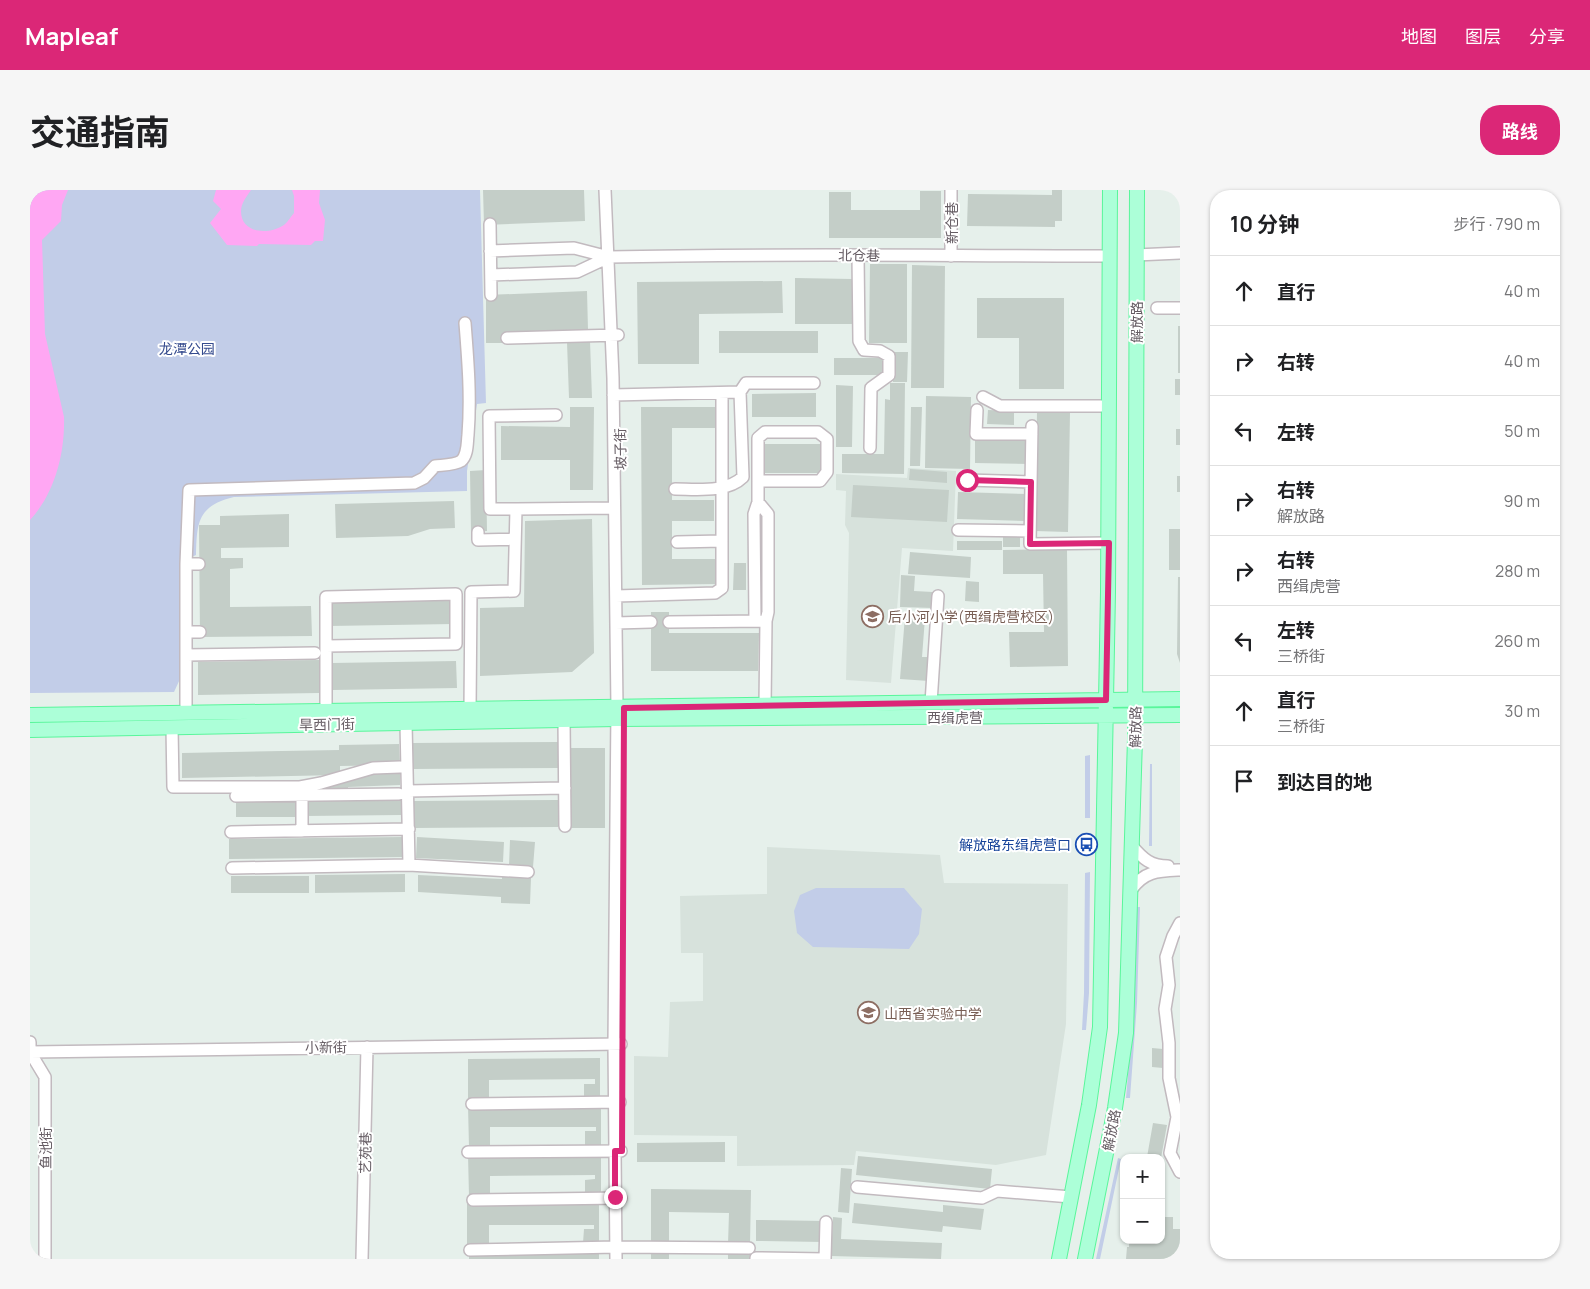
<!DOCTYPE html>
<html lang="zh">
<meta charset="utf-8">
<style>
body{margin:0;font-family:Manrope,"Noto Sans SC",sans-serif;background:#f6f6f6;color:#202124}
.controls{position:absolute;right:15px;bottom:15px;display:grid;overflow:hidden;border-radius:10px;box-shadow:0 1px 4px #0004}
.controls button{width:45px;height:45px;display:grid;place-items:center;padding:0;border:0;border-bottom:1px solid #e0e0e0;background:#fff;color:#202124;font:25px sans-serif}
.stop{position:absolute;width:15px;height:15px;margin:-11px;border:4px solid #db2777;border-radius:50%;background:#fff}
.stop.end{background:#db2777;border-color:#fff;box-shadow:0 1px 5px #0008}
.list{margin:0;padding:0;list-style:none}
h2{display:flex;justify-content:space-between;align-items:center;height:65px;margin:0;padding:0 20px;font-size:21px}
h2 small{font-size:16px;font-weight:400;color:#757577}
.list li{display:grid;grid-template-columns:32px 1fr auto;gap:15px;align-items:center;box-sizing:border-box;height:70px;padding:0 20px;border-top:1px solid #e0e0e0}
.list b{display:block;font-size:19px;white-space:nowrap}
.list p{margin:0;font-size:16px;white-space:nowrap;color:#757577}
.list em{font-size:16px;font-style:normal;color:#757577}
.icon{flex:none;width:28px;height:28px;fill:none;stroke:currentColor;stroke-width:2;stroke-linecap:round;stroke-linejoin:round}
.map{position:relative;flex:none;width:1150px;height:1069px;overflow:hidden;border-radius:20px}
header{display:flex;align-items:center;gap:30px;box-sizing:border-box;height:70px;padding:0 25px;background:#db2777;color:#fff}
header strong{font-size:24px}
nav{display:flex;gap:28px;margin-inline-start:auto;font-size:18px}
.intro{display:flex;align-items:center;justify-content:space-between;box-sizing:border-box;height:120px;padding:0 30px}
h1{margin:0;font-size:35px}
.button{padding:12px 22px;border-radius:20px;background:#db2777;color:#fff;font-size:18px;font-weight:700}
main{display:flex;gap:30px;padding:0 30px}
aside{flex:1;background:#fff;border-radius:20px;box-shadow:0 1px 4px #0004}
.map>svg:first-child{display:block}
.education{fill:#d7e2dc}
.green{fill:#c2cde8}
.water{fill:#ffa7f3}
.building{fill:#c4cec8}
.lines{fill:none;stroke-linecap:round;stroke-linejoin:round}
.minor-casing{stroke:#c2babf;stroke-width:14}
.major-casing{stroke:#59f69b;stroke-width:16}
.minor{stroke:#fff;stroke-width:11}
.major{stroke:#acffd8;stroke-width:14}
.route{stroke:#db2777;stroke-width:6}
.labels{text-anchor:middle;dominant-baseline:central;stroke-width:4;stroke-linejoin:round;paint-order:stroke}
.street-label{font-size:14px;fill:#665d64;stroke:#fff}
.park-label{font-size:14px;fill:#354b8e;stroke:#fff}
.education-label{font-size:14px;fill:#785e54;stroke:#fff;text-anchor:start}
.transit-label{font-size:14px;fill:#164399;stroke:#fff;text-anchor:end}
</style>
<header>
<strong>Mapleaf</strong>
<nav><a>地图</a><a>图层</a><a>分享</a></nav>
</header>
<div class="intro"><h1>交通指南</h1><a class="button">路线</a></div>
<main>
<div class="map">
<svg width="1150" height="1069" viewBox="0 0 1150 1069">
<rect width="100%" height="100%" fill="#e6f0eb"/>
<path class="education" d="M 878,278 L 926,281 L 923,361 L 872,358 L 861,493 L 816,490 L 819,343 L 815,335 L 816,301 L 806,300 L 806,284 L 877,288 Z
M 737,657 L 910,665 L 914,693 L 1038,694 L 1036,834 L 1016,965 L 966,975 L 826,961 L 824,975 L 707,976 L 707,946 L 604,945 L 604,866 L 638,867 L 640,812 L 673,811 L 673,763 L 651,763 L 650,706 L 737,704 Z"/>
<path class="green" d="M 0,0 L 450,0 L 456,213 L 447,214 L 437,281 L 437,301 L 204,307 C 167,316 167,333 166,365 L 149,373 L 150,489 L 144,502 L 0,503 Z
M 1060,565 L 1060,628 L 1055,628 L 1055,566 Z
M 1120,574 L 1122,574 L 1122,656 L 1119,656 Z
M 1060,682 L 1059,803 L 1056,840 L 1052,840 L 1054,803 L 1055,683 Z
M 786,698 L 874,698 L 892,719 L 889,744 L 879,759 L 783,757 L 767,743 L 764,721 L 770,705 Z
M 1106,717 L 1110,717 L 1107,813 L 1100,908 L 1096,908 L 1104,813 Z
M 1088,968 L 1091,969 L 1070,1069 L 1066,1069 Z"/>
<path class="water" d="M 0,0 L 38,0 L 32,15 L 31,31 L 12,50 L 15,144 L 34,227 C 35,263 25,303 0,330 Z
M 186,0 L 221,0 C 217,6 211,13 211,21 C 211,44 239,45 254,35 C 258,32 261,26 264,23 L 264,6 L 262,0 L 290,0 L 289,13 L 295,30 L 293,51 L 285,51 L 281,55 L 229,54 L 227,56 L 197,55 L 180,33 L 191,19 L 183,11 Z"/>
<path class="building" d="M 453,0 L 554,0 L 555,31 L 454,35 Z
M 1022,0 L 1032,0 L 1032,31 L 1025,31 L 1025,37 L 937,36 L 938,4 L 1022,5 Z
M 890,1 L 911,1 L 911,48 L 799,48 L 799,2 L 821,2 L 821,20 L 890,20 Z
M 840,74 L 877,74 L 877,153 L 839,153 Z
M 882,75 L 915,76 L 914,198 L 881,198 Z
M 765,88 L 822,89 L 822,134 L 765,134 Z
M 752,91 L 753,123 L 669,124 L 669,174 L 608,174 L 607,92 Z
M 557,101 L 558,140 L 473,143 L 473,153 L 456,153 L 456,105 Z
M 947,108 L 1034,108 L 1034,199 L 989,199 L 989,148 L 947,148 Z
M 1148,136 L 1150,136 L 1150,183 L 1148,183 Z
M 689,141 L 788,141 L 788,163 L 689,163 Z
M 560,151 L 562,208 L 539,208 L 537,152 Z
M 863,162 L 878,162 L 877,192 L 863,192 Z
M 804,168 L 855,168 L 855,185 L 804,185 Z
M 1145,189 L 1150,189 L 1150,205 L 1145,205 Z
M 860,193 L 875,193 L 874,284 L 812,283 L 812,264 L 854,264 L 855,209 L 860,210 Z
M 806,195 L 823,196 L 822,257 L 806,257 Z
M 786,203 L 786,227 L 722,227 L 722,204 Z
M 896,206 L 941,207 L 940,279 L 895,278 Z
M 540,217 L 564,217 L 563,300 L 540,300 L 540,270 L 471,270 L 471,236 L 540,237 Z
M 611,217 L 685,217 L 685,238 L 642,238 L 642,310 L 684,310 L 684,331 L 642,331 L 642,369 L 687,369 L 687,394 L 612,395 Z
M 881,217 L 892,217 L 890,276 L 880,276 Z
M 958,220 L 984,221 L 984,235 L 957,234 Z
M 1007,222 L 1040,223 L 1038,342 L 1005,341 Z
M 1146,239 L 1150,239 L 1150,255 L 1146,255 Z
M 945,248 L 1000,248 L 1000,274 L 945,273 Z
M 734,254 L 791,254 L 791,283 L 734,283 Z
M 880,279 L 917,282 L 917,293 L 879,290 Z
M 456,280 L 457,341 L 441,342 L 440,281 Z
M 1147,286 L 1150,286 L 1150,302 L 1147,302 Z
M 823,295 L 919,300 L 917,332 L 821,327 Z
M 928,302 L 998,304 L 997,331 L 927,329 Z
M 424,311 L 425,338 L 400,339 L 378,346 L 306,348 L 305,314 Z
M 259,324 L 259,357 L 191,358 L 191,368 L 213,368 L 213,378 L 200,379 L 200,417 L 281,416 L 282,446 L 170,447 L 169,335 L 190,335 L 190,326 Z
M 562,329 L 564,463 L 542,482 L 450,486 L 450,418 L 494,417 L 495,331 Z
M 1139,339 L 1150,339 L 1150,380 L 1139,380 Z
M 973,346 L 990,346 L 990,357 L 973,357 Z
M 927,351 L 972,351 L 972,360 L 927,360 Z
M 1037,359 L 1038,476 L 980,477 L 979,442 L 1014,442 L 1013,384 L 973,384 L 973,360 Z
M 880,362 L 941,367 L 940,388 L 878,384 Z
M 704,373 L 716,373 L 716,400 L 703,400 Z
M 871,385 L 885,386 L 884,401 L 903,402 L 903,418 L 870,417 Z
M 1148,387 L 1150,387 L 1150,473 L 1147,464 Z
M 936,391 L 949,392 L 949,412 L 935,411 Z
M 423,407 L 423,434 L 299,436 L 299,409 Z
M 621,422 L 639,422 L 639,443 L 729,443 L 728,481 L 621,481 Z
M 875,426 L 895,428 L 892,467 L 900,467 L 899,491 L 870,489 Z
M 289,470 L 289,503 L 168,505 L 168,472 Z
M 426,471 L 427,498 L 303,500 L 302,473 Z
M 528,552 L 528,578 L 383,579 L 383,553 Z
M 369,554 L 370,575 L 310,576 L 310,585 L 152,588 L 152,563 L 309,560 L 309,555 Z
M 540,558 L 575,558 L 575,638 L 540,638 Z
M 370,581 L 370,595 L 318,597 L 318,600 L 291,600 L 333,584 Z
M 371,607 L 371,625 L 275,626 L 275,608 Z
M 206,608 L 268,609 L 268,627 L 206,627 Z
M 528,610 L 528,637 L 383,638 L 383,611 Z
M 373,647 L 373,667 L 199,669 L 199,649 Z
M 387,647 L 474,652 L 473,672 L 386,668 Z
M 480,650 L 505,652 L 503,677 L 479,676 Z
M 375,684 L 375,702 L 285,703 L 285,685 Z
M 388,685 L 472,689 L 472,687 L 501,688 L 500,714 L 471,713 L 471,707 L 388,702 Z
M 201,686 L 279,686 L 279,703 L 201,703 Z
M 1122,858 L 1133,859 L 1133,878 L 1122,877 Z
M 570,868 L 570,908 L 554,908 L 554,894 L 565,894 L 565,889 L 459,890 L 459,910 L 438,910 L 438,869 Z
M 438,916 L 571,916 L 571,955 L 555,955 L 555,941 L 566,941 L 566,937 L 460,937 L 460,957 L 439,957 Z
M 1123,933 L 1137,935 L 1131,968 L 1117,967 Z
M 695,952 L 695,972 L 607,972 L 607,953 Z
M 571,964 L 571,1004 L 555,1004 L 555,990 L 565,989 L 565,985 L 460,986 L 460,1006 L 439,1006 L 438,965 Z
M 828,966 L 962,979 L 960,999 L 826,985 Z
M 811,978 L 822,979 L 819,1023 L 808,1022 Z
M 621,999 L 721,1000 L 720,1055 L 698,1054 L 699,1023 L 639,1022 L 639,1054 L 621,1054 Z
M 569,1013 L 569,1053 L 553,1053 L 554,1039 L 564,1039 L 564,1035 L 459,1035 L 459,1055 L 437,1055 L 437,1014 Z
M 824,1013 L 913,1022 L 913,1015 L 954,1019 L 951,1040 L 913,1036 L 912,1042 L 822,1033 Z
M 803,1027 L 812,1028 L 811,1049 L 912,1053 L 911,1069 L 801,1066 Z
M 1131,1027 L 1143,1027 L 1143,1039 L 1150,1039 L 1150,1069 L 1096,1069 L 1097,1057 L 1099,1057 L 1099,1050 L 1131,1050 Z
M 726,1030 L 794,1031 L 793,1052 L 726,1051 Z
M 569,1061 L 569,1069 L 439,1069 L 439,1063 Z
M 621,1061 L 639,1061 L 639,1069 L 621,1069 Z
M 698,1061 L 720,1061 L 720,1069 L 698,1069 Z"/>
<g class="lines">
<defs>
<path id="minor" d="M 575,0 L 583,188 L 587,518 L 584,854 L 586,1069
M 460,34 L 461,105
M 460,61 L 544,58 L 579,67 L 547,82 L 461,85
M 828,65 L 829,151 L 834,160 L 850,161 L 859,166 L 859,185 L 841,198 L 840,258
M 1106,65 L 1150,63
M 921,66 L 921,0
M 579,67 C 746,63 913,66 1080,66
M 1127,118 L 1150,118
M 477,148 L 588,145
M 583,205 L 710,202 L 716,193 L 784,193
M 953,207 L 970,216 L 1079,216
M 947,220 L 946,244 L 1002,244
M 1002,236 L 1000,354 L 1079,353
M 937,290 L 1001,292
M 728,291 L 790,291 L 797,282 L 797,249 L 788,242 L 735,242 L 728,248 L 728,312
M 645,299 C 666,299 697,303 713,287 L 710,202
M 488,319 L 460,319 L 459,226 L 526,225
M 928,340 L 1000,341
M 448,342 L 448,350 L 485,349
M 647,352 L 692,351
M 156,374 L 159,300 L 384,293 L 394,288 L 405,276 C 412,275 425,275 431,271 C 438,265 437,253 438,245 C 441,207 438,171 435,133
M 586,406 L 685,403 L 692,398 L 692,203
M 725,431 L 724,324 L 728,312 L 738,324 L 738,422 L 736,431 L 735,516
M 639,432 L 733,431
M 586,433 L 621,432
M 156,442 L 170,442
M 296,456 L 426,454 L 426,404 L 296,407 L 296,521
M 156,465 L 285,463
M 901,513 L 908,406
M 440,520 L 441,402 L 484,401 L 486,319 L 584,318
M 156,523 L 156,374 L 169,374
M 534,530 L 535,636
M 376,533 L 379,675
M 142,537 L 143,597 L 270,597 L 291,593 L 343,578 L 370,577
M 378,601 L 535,598
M 206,606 L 369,604
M 272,641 L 272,605
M 201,642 L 379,639
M 1102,656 C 1113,669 1121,676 1138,676
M 202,678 L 379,675 L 498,682
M 1101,700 C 1114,681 1128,681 1150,680
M 1150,733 L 1143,746 L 1136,767 L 1139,795 L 1135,819 L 1139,853 L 1139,888 L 1147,927 L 1140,963 L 1150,982
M 0,852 L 0,862 L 15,887 L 15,1069
M 0,862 L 591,854
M 442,914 L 590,912
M 438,962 L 591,961
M 827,997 L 952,1008 L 967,1001 L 1041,1007
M 443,1010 L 591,1008
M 440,1060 L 586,1057 L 719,1058
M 726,1068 L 795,1069
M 332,1069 L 337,857
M 795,1069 L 796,1032"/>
<path id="major" d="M 0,525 L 1150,509
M 0,540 L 587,529 L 1150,525
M 1029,1069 L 1059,915 L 1070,837 L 1078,402 L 1080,0
M 1055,1069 L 1085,918 L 1096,843 L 1105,549 L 1107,0"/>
</defs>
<use href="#minor" class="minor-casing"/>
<use href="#major" class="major-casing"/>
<use href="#minor" class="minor"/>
<use href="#major" class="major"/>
</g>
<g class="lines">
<path class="route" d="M 585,1007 L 585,961 L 592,961 L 594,518 L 1076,510 L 1079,353 L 1000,354 L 1001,292 L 937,290"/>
</g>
<defs>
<symbol id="school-ring" viewBox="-11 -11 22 22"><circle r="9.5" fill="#fff" stroke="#8d6e63" stroke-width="1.5"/><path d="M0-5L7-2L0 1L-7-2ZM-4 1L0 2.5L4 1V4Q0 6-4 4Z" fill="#8d6e63"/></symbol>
<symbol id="bus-ring" viewBox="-11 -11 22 22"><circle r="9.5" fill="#fff" stroke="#1a4fb4" stroke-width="1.5"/><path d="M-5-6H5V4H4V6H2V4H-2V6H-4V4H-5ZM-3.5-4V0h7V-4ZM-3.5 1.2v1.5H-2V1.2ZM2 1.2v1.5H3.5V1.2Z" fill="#1a4fb4"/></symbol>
</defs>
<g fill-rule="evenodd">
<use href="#school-ring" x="830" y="414" width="25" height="25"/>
<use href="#bus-ring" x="1044" y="642" width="25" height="25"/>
<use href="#school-ring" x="826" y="810" width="25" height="25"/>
</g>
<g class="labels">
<g class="street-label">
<text transform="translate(921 33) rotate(-90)">新仓巷</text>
<text transform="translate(829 65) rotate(1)">北仓巷</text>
<text transform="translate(1106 132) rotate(-90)">解放路</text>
<text transform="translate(590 259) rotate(-91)">坡子街</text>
<text x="925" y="527">西缉虎营</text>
<text transform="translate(297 534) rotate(-1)">旱西门街</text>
<text transform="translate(1105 537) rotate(-89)">解放路</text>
<text transform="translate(296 857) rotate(-1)">小新街</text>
<text transform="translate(1081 940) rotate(-79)">解放路</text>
<text transform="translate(15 958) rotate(-90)">鱼池街</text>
<text transform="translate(335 963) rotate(-89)">艺苑巷</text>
</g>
<g class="park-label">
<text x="157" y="158">龙潭公园</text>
</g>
<g class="education-label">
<text x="858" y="426">后小河小学(西缉虎营校区)</text>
<text x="854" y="823">山西省实验中学</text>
</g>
<g class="transit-label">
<text x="1041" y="654">解放路东缉虎营口</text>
</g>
</g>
</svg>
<div class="controls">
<button>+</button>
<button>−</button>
</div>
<div class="stop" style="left:937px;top:290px"></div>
<div class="stop end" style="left:585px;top:1007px"></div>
</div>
<aside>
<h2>10 分钟<small>步行 · 790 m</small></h2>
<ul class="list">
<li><svg class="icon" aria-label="ahead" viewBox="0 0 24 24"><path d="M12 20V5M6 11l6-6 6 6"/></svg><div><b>直行</b></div><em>40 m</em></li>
<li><svg class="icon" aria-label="right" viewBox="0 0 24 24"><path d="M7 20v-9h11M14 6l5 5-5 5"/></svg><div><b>右转</b></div><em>40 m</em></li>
<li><svg class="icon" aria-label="left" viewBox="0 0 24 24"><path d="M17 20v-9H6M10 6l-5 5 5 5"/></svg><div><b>左转</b></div><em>50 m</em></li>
<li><svg class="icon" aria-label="right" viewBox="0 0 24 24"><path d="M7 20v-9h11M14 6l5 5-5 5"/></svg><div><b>右转</b><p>解放路</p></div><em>90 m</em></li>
<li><svg class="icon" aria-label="right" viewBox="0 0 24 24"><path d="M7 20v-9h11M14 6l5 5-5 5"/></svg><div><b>右转</b><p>西缉虎营</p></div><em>280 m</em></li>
<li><svg class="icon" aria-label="left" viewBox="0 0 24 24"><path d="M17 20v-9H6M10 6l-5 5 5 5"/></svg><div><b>左转</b><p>三桥街</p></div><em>260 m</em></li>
<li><svg class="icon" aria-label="ahead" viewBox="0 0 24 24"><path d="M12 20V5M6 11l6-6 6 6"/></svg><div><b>直行</b><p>三桥街</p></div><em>30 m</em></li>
<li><svg class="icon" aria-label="arrive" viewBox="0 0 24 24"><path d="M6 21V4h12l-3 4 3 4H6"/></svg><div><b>到达目的地</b></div></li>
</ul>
</aside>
</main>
